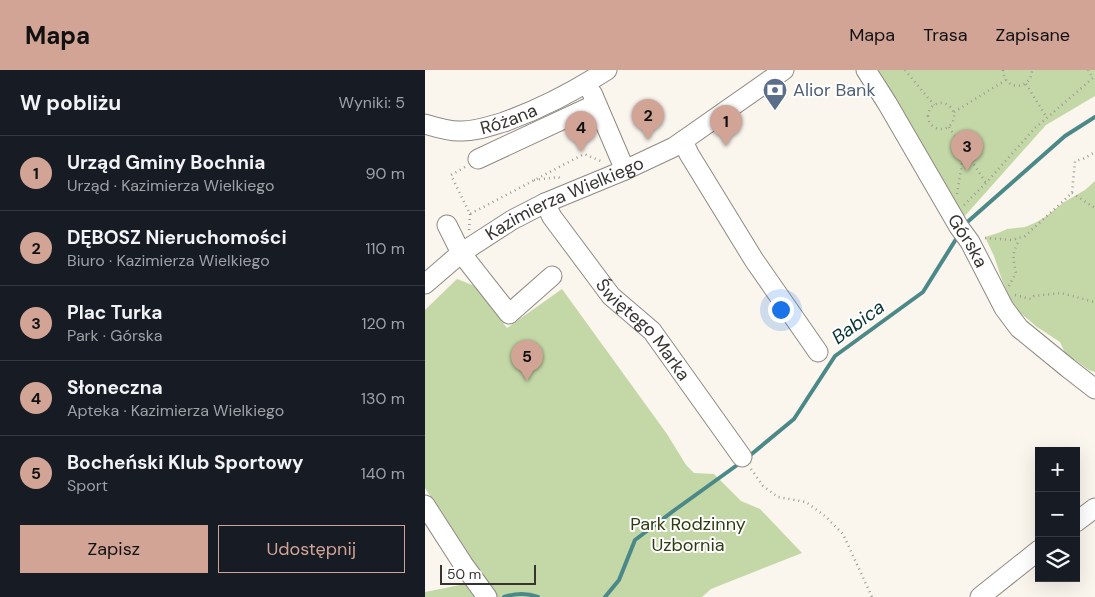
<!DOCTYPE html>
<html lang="pl">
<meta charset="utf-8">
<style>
body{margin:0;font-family:"DM Sans",sans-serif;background:#242831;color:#f1f3f6}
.controls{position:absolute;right:15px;bottom:15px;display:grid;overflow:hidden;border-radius:0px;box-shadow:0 5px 20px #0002}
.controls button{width:45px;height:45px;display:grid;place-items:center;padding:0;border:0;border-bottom:1px solid #363941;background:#171b24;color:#f1f3f6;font:25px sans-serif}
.scale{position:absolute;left:15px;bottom:12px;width:96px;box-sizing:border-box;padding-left:5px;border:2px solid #353431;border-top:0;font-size:14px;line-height:18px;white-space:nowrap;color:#353431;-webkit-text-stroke:4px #fff;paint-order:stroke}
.you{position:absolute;left:355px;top:239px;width:18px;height:18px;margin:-12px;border:4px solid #fff;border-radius:50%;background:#1a73e8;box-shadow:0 0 0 8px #1a73e833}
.badge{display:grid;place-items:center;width:32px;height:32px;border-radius:50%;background:#d1a496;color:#111;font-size:16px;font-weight:700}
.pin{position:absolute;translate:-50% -41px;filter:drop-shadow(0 1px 2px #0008)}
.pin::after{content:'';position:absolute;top:26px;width:18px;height:15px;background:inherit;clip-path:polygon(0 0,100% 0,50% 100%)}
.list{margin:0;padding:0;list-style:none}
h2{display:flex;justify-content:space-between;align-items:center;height:65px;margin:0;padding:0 20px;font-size:21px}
h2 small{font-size:16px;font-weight:400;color:#9ea1a6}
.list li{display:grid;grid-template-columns:32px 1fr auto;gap:15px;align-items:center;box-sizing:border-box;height:75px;padding:0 20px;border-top:1px solid #363941}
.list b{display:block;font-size:19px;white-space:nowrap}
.list p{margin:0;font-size:16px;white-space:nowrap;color:#9ea1a6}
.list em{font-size:16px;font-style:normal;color:#9ea1a6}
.actions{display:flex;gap:10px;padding:15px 20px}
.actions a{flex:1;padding:11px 0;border:1px solid #d1a496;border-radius:0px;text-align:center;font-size:18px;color:#d1a496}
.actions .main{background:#d1a496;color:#111}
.icon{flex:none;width:28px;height:28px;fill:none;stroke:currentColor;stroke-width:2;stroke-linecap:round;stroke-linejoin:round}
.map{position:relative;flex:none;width:670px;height:527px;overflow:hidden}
header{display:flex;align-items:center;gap:30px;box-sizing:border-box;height:70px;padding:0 25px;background:#d1a496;color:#111}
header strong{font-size:24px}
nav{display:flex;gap:28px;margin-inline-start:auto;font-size:18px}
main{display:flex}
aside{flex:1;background:#171b24}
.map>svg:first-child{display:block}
.green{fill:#c4d8a7}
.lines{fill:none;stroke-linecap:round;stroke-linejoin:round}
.stream{stroke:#4b8988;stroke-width:4}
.minor-casing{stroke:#8f8a83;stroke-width:21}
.path{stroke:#9d9a94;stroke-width:2.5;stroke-dasharray:1 4;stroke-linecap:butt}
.minor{stroke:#fff;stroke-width:19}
.labels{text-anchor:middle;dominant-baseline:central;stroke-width:4;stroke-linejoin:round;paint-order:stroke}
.service-label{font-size:18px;fill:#4e5e75;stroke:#fff;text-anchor:start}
.street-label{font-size:18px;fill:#353431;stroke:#fff}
.park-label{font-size:18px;fill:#2d3c10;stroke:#fff}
.water-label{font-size:19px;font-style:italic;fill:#073434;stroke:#fff}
</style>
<header>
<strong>Mapa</strong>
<nav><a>Mapa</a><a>Trasa</a><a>Zapisane</a></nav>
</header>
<main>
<aside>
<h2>W pobliżu<small>Wyniki: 5</small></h2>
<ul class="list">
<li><span class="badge">1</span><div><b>Urząd Gminy Bochnia</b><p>Urząd · Kazimierza Wielkiego</p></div><em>90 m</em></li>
<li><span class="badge">2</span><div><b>DĘBOSZ Nieruchomości</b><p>Biuro · Kazimierza Wielkiego</p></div><em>110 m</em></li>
<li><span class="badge">3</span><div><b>Plac Turka</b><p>Park · Górska</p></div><em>120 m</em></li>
<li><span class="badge">4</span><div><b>Słoneczna</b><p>Apteka · Kazimierza Wielkiego</p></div><em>130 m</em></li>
<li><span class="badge">5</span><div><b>Bocheński Klub Sportowy</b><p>Sport</p></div><em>140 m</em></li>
</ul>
<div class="actions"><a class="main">Zapisz</a><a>Udostępnij</a></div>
</aside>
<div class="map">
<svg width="670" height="527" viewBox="0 0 670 527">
<rect width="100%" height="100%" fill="#faf5ed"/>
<path class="green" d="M 447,0 L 670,0 L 670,26 L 621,55 L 538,148 Z
M 670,111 L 670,302 L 664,300 L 640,283 L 635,272 L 612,257 L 593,241 L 586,230 L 577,210 L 569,186 L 560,167 L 573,163 L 582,159 L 600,157 L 612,152 L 623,145 L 639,132 L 660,120 Z
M 32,209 L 50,216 L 82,258 L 137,219 L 242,364 L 261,395 L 269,403 L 289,404 L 316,431 L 335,439 L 377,483 L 286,519 L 277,527 L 0,527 L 0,522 L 60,510 L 0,418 L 0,240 Z"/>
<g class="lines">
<path class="stream" d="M 539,155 L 640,66 L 670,47
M 323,387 L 369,349 L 410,286 L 498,222 L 533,166
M 79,527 C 91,523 102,523 113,527
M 180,527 L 194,510 L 210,470 L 251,439 L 315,393"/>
<defs>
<g id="minor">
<path id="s1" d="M 441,0 L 462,33 L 534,157 L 545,172 L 579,238 L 594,258 L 643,298 L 670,319"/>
<path d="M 167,23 L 200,100"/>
<path id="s2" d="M 0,54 C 10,57 23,61 34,61 C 49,62 65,56 79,52 C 115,39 150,21 182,0"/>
<path d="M 258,71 L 264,84 L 329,190 L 393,282"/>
<path d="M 53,89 L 171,34"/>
<path id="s3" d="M 120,133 L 127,147 L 186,226 L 227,261 L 317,387"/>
<path d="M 22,155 L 36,183 L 84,244 L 127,206"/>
<path id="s4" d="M 0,214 L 36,183 L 87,150 L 120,133 L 200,100 L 249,77 L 359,0"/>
<path d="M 0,435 L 38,494 L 62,527"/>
<path d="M 651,452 L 670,438"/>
<path d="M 555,527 L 614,480"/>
</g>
</defs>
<use href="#minor" class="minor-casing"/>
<path class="path" d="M 480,0 L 509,35
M 578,0 C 579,21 606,21 607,0
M 601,14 L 622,48
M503 46a13 13 0 1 1 26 0a13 13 0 1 1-26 0Z
M 529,42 L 581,10
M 524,57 L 561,113
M 40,97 L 26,105 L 45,144 L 159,84 L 178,92
M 109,110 L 133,107 L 138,110
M 647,123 L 670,138
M 532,124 L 539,81
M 539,135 L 561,113 L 609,59 L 668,8 L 663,0
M 44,160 L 45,144
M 560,168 L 587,170 L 600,166 L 647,123 L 650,91 L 658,89 L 670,82
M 584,216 L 591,203 C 588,189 587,185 593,172 L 591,169
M 590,225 L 606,229 L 609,226 L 636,223 L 670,232
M 326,399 L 338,416 L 353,427 L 381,432 L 400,446 L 418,464 L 447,527"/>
<use href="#minor" class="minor"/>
</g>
<defs>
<symbol id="bank-pin" viewBox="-11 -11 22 30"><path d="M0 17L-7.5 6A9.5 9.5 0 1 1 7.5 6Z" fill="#5c6f8a" stroke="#fff"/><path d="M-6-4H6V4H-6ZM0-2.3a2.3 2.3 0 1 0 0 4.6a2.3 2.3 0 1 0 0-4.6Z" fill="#fff"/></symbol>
</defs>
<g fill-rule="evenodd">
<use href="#bank-pin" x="336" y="6" width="28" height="38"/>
</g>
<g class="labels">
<g class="service-label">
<text x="368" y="20">Alior Bank</text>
</g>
<g class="street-label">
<text stroke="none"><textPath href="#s2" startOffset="86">Różana</textPath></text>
<text stroke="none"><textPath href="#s4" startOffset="165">Kazimierza Wielkiego</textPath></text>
<text stroke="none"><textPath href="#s1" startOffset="199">Górska</textPath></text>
<text stroke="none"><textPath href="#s3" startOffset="161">Świętego Marka</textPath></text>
</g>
<g class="park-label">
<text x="263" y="454">Park Rodzinny<tspan x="263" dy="21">Uzbornia</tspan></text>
</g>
<g class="water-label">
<text transform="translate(433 252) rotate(-36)">Babica</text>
</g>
</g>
</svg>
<div class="controls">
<button>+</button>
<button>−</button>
<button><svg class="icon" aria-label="layers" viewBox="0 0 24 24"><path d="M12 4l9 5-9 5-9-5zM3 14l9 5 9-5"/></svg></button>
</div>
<div class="scale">50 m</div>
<div class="you"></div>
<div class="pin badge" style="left:301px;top:76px">1</div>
<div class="pin badge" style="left:223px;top:70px">2</div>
<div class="pin badge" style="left:542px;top:101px">3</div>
<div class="pin badge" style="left:156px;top:82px">4</div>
<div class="pin badge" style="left:102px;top:311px">5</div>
</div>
</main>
